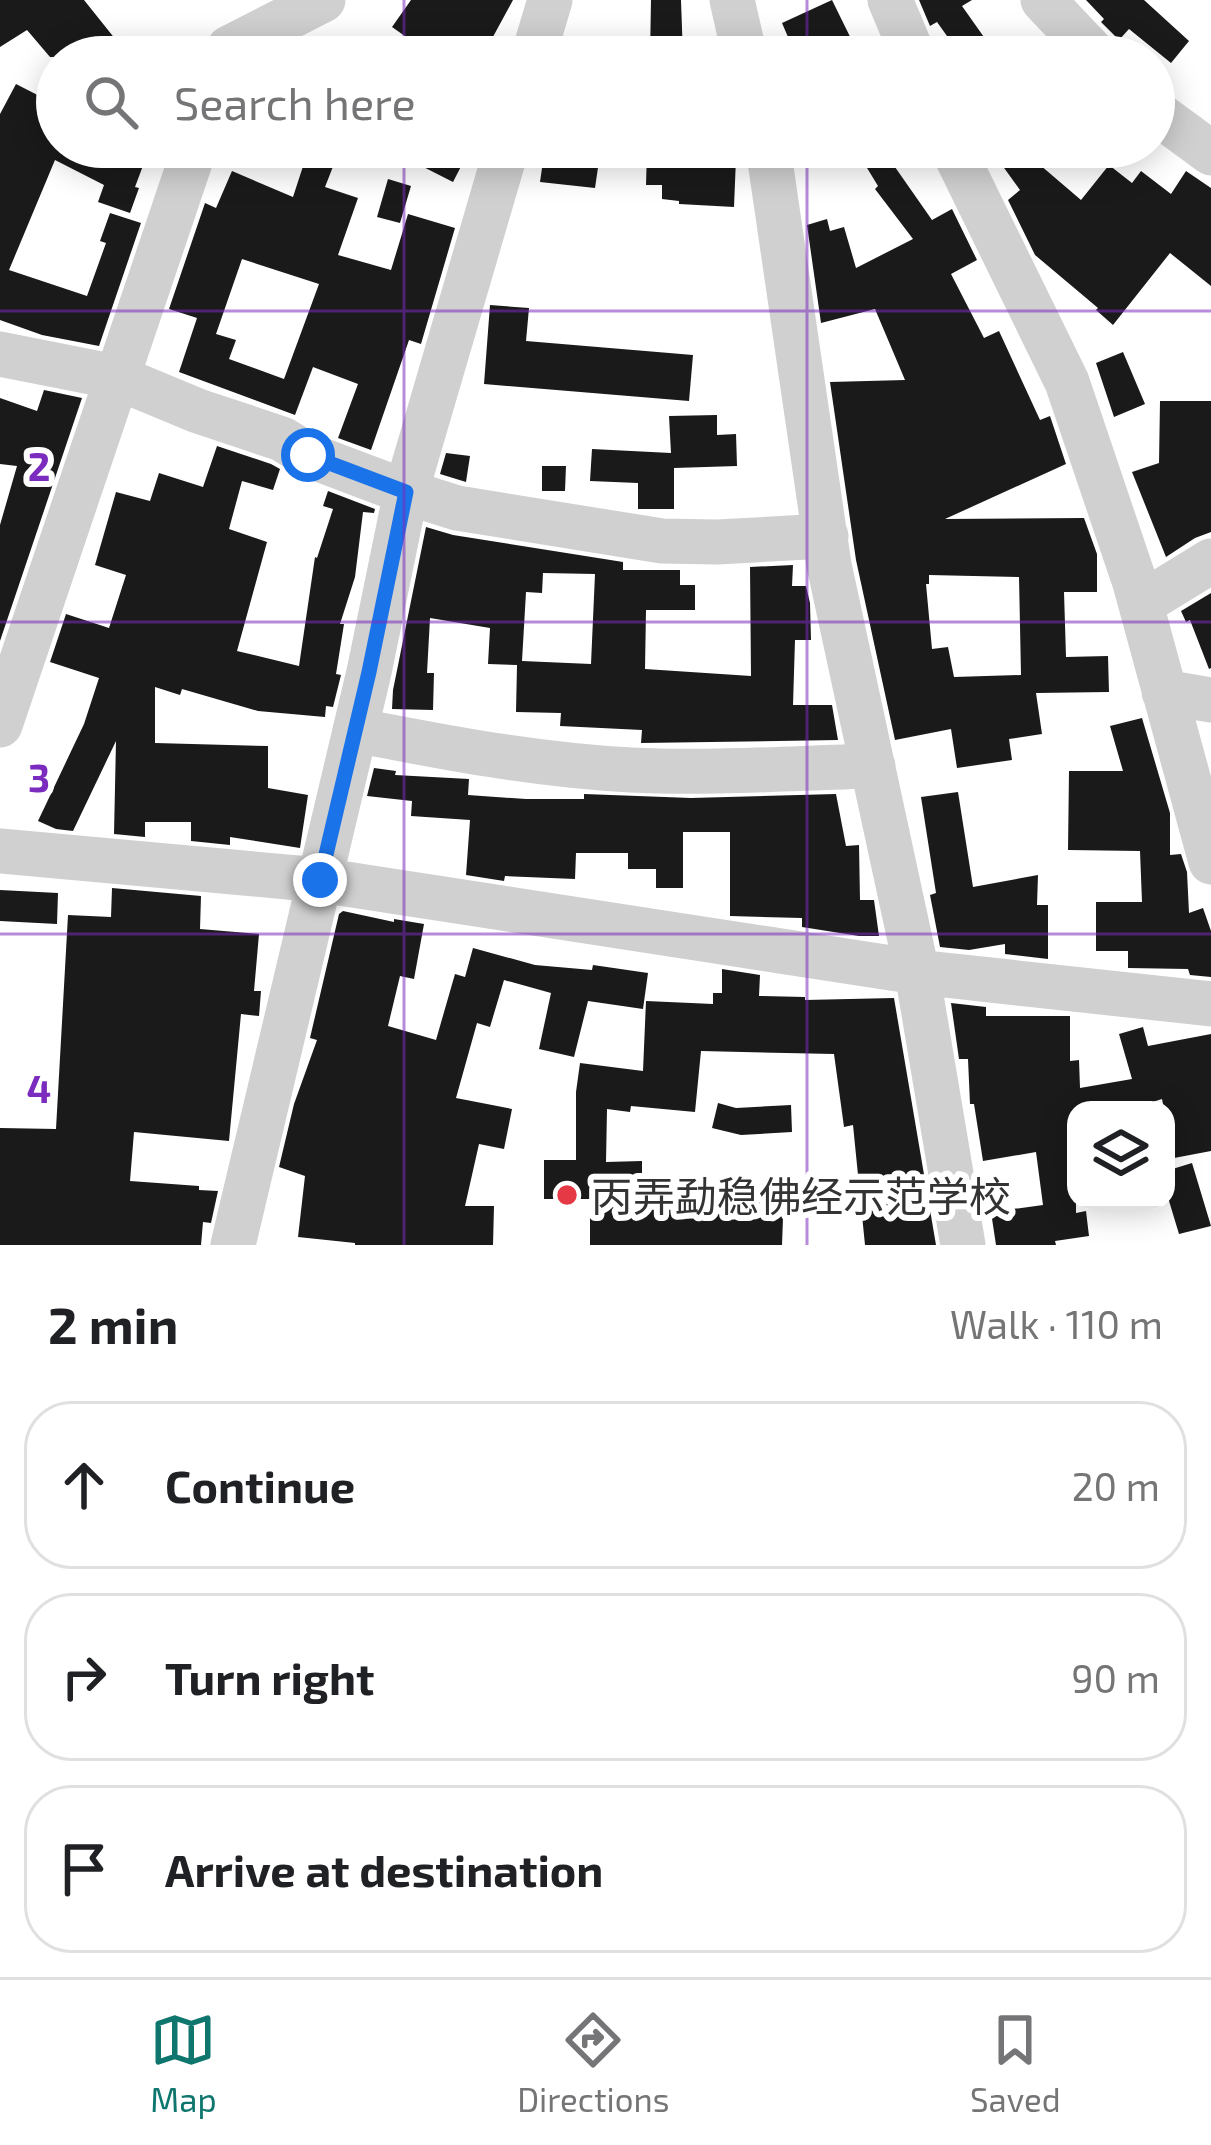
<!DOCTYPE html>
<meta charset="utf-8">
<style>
body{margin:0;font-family:"Exo 2","Noto Sans SC",sans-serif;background:#f6f6f6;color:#202124}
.controls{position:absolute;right:36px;bottom:36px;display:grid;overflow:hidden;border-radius:24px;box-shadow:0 6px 30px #0003}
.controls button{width:108px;height:108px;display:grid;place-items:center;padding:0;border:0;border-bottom:3px solid #e0e0e0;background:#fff;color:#202124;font:60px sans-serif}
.stop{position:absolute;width:36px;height:36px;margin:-27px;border:9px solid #1a73e8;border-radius:50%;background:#fff}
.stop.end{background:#1a73e8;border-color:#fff;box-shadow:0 3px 12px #0008}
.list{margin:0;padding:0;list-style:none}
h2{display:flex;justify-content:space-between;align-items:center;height:156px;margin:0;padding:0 48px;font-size:51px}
h2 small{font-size:39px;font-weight:400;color:#757577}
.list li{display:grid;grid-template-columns:78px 1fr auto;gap:36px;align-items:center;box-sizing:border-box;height:168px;margin:0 24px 24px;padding:0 24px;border:3px solid #e0e0e0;border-radius:48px}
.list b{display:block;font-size:45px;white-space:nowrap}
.list em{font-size:39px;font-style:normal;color:#757577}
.icon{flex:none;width:66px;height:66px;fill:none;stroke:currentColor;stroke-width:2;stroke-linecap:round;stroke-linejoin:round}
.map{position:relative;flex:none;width:1211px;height:1245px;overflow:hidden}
.search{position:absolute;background:#fff;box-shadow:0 6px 30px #0003;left:36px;right:36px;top:36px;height:132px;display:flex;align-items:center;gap:30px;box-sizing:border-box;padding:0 42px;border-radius:66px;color:#757577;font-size:45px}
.sheet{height:732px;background:#fff}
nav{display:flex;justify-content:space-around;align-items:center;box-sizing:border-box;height:168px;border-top:3px solid #e0e0e0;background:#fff;font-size:33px;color:#757577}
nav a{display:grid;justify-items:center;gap:6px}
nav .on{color:#0f766e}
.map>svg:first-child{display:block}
.building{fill:#1a1a1a;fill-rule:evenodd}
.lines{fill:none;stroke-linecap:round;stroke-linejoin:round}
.minor{stroke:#d0d0d0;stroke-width:45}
.route{stroke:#1a73e8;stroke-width:15}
.grid{fill:none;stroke:#7b2cbf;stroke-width:3;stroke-opacity:0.55}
.poi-dot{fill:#e63946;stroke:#fff;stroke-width:4.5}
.labels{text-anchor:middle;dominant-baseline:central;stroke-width:12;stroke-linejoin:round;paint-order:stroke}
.poi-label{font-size:42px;fill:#333;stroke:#fff;text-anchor:start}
.grid-label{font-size:39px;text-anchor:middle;font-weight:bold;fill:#7b2cbf;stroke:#fff;stroke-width:12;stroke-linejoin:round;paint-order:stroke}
</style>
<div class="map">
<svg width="1211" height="1245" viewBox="0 0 1211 1245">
<rect width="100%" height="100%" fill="#fff"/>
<path class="building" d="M 0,0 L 84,0 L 116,40 L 95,57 L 50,57 L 27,30 L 0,47 Z
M 411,0 L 513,0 L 482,57 L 450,57 L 422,42 L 419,46 L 392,27 Z
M 651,0 L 681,0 L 683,57 L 650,57 Z
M 832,0 L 860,57 L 771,57 L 770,45 L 788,37 L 782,23 Z
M 919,0 L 972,0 L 962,6 L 998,57 L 962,57 L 937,22 L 930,26 Z
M 1086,0 L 1144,0 L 1189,41 L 1171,63 L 1129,29 L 1119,40 L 1101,22 L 1104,19 Z
M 16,84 L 57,105 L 57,147 L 150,147 L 135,187 L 139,188 L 130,213 L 98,202 L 104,185 L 55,160 L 9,270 L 87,296 L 106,243 L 100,241 L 110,213 L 141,223 L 99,346 L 42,335 L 0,320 L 0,114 Z
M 384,147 L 471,147 L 453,182 Z
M 545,147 L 601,147 L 595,188 L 540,182 Z
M 878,147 L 881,147 L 932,220 L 952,209 L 977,260 L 951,274 L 984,338 L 999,331 L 1040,420 L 1050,416 L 1066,464 L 945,519 L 1084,518 L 1097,554 L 1097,592 L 1064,592 L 1066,657 L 1108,656 L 1109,692 L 1036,693 L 1042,734 L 1009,739 L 1012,760 L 957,768 L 951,729 L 895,740 L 856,560 L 830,382 L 905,380 L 875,309 L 821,323 L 807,225 L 827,219 L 830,231 L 844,227 L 856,268 L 913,239 L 875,189 L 878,186 L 861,158 ZM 929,575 L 1019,577 L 1021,675 L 954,677 L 948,647 L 932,649 L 926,584 L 929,584 Z
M 989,147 L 1019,147 L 1081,200 L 1109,165 L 1132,183 L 1141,171 L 1171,194 L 1186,171 L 1211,188 L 1211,286 L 1170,253 L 1113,325 L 1096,310 L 1098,308 L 1035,255 L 1008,200 L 1020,190 Z
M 647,150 L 696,152 L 696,157 L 736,158 L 734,207 L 679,204 L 679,201 L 662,199 L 662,185 L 646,185 Z
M 307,154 L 334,164 L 325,187 L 358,198 L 338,255 L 391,270 L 408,214 L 455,228 L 421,344 L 409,340 L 371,450 L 338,438 L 358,384 L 313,367 L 295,415 L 179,372 L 197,318 L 169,309 L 205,203 L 216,208 L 232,171 L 293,197 ZM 242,259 L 319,284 L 284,379 L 229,359 L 236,340 L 216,334 Z
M 388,179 L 411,186 L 400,223 L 377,217 Z
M 490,305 L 529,308 L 526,341 L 693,355 L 689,401 L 484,384 Z
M 1123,352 L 1145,404 L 1114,417 L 1096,363 Z
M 44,390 L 82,398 L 0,641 L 0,525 L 17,466 L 0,464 L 0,398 L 37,411 Z
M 1160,401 L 1211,401 L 1211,532 L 1195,538 L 1166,557 L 1132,472 L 1159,463 Z
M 717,415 L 717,435 L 736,434 L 737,466 L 674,468 L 674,509 L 638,509 L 638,483 L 590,481 L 592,449 L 671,453 L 669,416 Z
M 217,446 L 271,464 L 280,469 L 273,490 L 242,481 L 229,529 L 267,542 L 237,651 L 299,666 L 315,557 L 317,558 L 333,509 L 323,506 L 328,491 L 375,509 L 374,513 L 363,512 L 355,577 L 340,624 L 344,624 L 336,674 L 341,675 L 333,707 L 326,706 L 325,717 L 258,711 L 182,689 L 180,695 L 155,687 L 155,743 L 268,746 L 268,788 L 308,795 L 300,848 L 230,837 L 230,845 L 191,841 L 191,822 L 145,822 L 145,837 L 114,834 L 116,741 L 73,831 L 56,829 L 38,821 L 84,724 L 99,678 L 50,662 L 66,614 L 109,628 L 126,575 L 95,565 L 116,492 L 150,501 L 159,473 L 203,487 Z
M 446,453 L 470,456 L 466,482 L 440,474 Z
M 542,466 L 566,466 L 565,491 L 542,491 Z
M 426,527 L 453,535 L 623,562 L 623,570 L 680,570 L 680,585 L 695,585 L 695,610 L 646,610 L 645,669 L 751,676 L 750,567 L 793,565 L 792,586 L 806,586 L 810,603 L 811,640 L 795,640 L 793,705 L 832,705 L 838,740 L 641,743 L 642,730 L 560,726 L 561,713 L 516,712 L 517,665 L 488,664 L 490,628 L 430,618 L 427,673 L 434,673 L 433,710 L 392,709 L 393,690 ZM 543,573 L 595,574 L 591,664 L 522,661 L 526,592 L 542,593 Z
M 1211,593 L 1211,668 L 1209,669 L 1190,620 L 1186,622 L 1181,611 Z
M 1142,718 L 1170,813 L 1170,855 L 1181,854 L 1187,872 L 1189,913 L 1203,908 L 1211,931 L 1211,977 L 1190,975 L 1188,969 L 1128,968 L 1128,951 L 1096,951 L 1096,902 L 1142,902 L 1140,851 L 1068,850 L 1069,771 L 1123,771 L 1110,726 Z
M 374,768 L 396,771 L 395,775 L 469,779 L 468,795 L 526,799 L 584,799 L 584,794 L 691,798 L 836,794 L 846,846 L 859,845 L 860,900 L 874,900 L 879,936 L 859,936 L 802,927 L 802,918 L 730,916 L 730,832 L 683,832 L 683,888 L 656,888 L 656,869 L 628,869 L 628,853 L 576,853 L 575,879 L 505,876 L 504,881 L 466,875 L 470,820 L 411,816 L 412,801 L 367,796 Z
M 958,792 L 973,887 L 1038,875 L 1037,905 L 1048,905 L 1048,959 L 1005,954 L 1005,944 L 969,950 L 940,947 L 930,895 L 936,893 L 921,797 Z
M 112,888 L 201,896 L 200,929 L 259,934 L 254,991 L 261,991 L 259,1016 L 241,1014 L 229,1141 L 134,1132 L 130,1181 L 199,1186 L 199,1190 L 218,1191 L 211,1223 L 203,1222 L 201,1245 L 0,1245 L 0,1128 L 56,1129 L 68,915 L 111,917 Z
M 0,890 L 58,893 L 57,924 L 0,921 Z
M 343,911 L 394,922 L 394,919 L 424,924 L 414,979 L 400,976 L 388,1026 L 436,1040 L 455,974 L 465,977 L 473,948 L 535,965 L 592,970 L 593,965 L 648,973 L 643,1009 L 588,1001 L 574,1057 L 539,1049 L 551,993 L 504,980 L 490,1027 L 477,1023 L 456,1098 L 512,1109 L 504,1149 L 479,1144 L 465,1206 L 494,1206 L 493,1245 L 355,1245 L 355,1243 L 298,1237 L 305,1176 L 279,1167 L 294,1104 L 317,1040 L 310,1038 L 339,914 Z
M 722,969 L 760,975 L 759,996 L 805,997 L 805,1000 L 894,998 L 936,1245 L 865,1245 L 853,1125 L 844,1127 L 834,1054 L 701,1051 L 695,1112 L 631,1106 L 630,1112 L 607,1109 L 606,1162 L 642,1161 L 642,1192 L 722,1189 L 784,1191 L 782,1245 L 590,1245 L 590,1199 L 544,1199 L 544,1160 L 576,1160 L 576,1092 L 580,1063 L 643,1071 L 646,1001 L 713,1004 L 713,993 L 722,993 Z
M 951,1003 L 986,1007 L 986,1016 L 1070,1016 L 1070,1061 L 1079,1060 L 1080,1088 L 1132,1079 L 1119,1034 L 1143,1027 L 1148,1046 L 1211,1034 L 1211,1151 L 1174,1158 L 1162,1099 L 1127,1110 L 1076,1110 L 1076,1213 L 1086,1211 L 1089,1236 L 1055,1241 L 1056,1245 L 996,1245 L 991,1212 L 1043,1205 L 1036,1152 L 983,1161 L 974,1104 L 970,1104 L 968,1059 L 959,1059 Z
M 718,1103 L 736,1108 L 791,1105 L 792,1132 L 741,1135 L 712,1128 Z
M 1192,1163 L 1211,1226 L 1179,1234 L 1166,1191 L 1166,1171 Z"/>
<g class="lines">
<path class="minor" d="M 732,0 L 745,57
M 890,0 L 914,57
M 1043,0 L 1097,57
M 226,57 L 229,48 L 323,0
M 533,57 L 550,0
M 1154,111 L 1211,153
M 768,147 L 829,565 L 917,972 L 963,1245
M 952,147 L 1067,382 L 1135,583 L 1211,862
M 0,354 L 116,377 L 198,411 L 282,439 L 308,455 L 406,492 L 457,508 L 662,541 L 717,542 L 826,536
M 1141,604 L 1211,561
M 1164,692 L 1211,700
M 0,725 L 195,147
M 355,730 C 447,748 537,765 631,770 C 712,774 792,768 873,766
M 0,851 L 320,880 L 917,972 L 1211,1004
M 233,1245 L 369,672 L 406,492 L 507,147"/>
</g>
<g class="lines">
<path class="route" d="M 308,455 L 406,492 L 369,672 L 320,880"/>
</g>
<path class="grid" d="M 404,0 L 404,57M 807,0 L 807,57M 404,147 L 404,1245M 807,147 L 807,1245M 0,311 L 1211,311M 0,622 L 1211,622M 0,934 L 1211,934"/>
<circle class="poi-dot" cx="567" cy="1195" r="12"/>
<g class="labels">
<g class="poi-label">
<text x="591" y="1195">丙弄勐稳佛经示范学校</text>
</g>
</g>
<g class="grid-label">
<text x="39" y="481">2</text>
<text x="39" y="792">3</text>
<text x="39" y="1103">4</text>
</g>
</svg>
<div class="controls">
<button><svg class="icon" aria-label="layers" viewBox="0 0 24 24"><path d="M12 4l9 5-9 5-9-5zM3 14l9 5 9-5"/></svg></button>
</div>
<div class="stop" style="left:308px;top:455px"></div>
<div class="stop end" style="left:320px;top:880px"></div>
<div class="search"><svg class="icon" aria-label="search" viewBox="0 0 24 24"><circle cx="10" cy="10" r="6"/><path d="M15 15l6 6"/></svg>Search here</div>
</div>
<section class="sheet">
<h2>2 min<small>Walk · 110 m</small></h2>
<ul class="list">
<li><svg class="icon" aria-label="ahead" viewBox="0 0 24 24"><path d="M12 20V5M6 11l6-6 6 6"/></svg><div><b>Continue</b></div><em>20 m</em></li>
<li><svg class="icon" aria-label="right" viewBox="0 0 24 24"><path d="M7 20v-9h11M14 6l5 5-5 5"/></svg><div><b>Turn right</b></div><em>90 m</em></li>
<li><svg class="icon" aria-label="arrive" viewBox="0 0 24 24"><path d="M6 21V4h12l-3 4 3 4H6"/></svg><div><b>Arrive at destination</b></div></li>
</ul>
</section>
<nav>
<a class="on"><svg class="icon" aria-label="map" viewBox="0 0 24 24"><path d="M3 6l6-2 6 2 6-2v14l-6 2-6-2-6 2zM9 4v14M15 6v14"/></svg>Map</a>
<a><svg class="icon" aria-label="directions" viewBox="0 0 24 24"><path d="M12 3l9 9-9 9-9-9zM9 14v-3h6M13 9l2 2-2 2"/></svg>Directions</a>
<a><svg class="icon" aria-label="saved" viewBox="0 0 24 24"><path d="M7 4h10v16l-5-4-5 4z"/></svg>Saved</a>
</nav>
